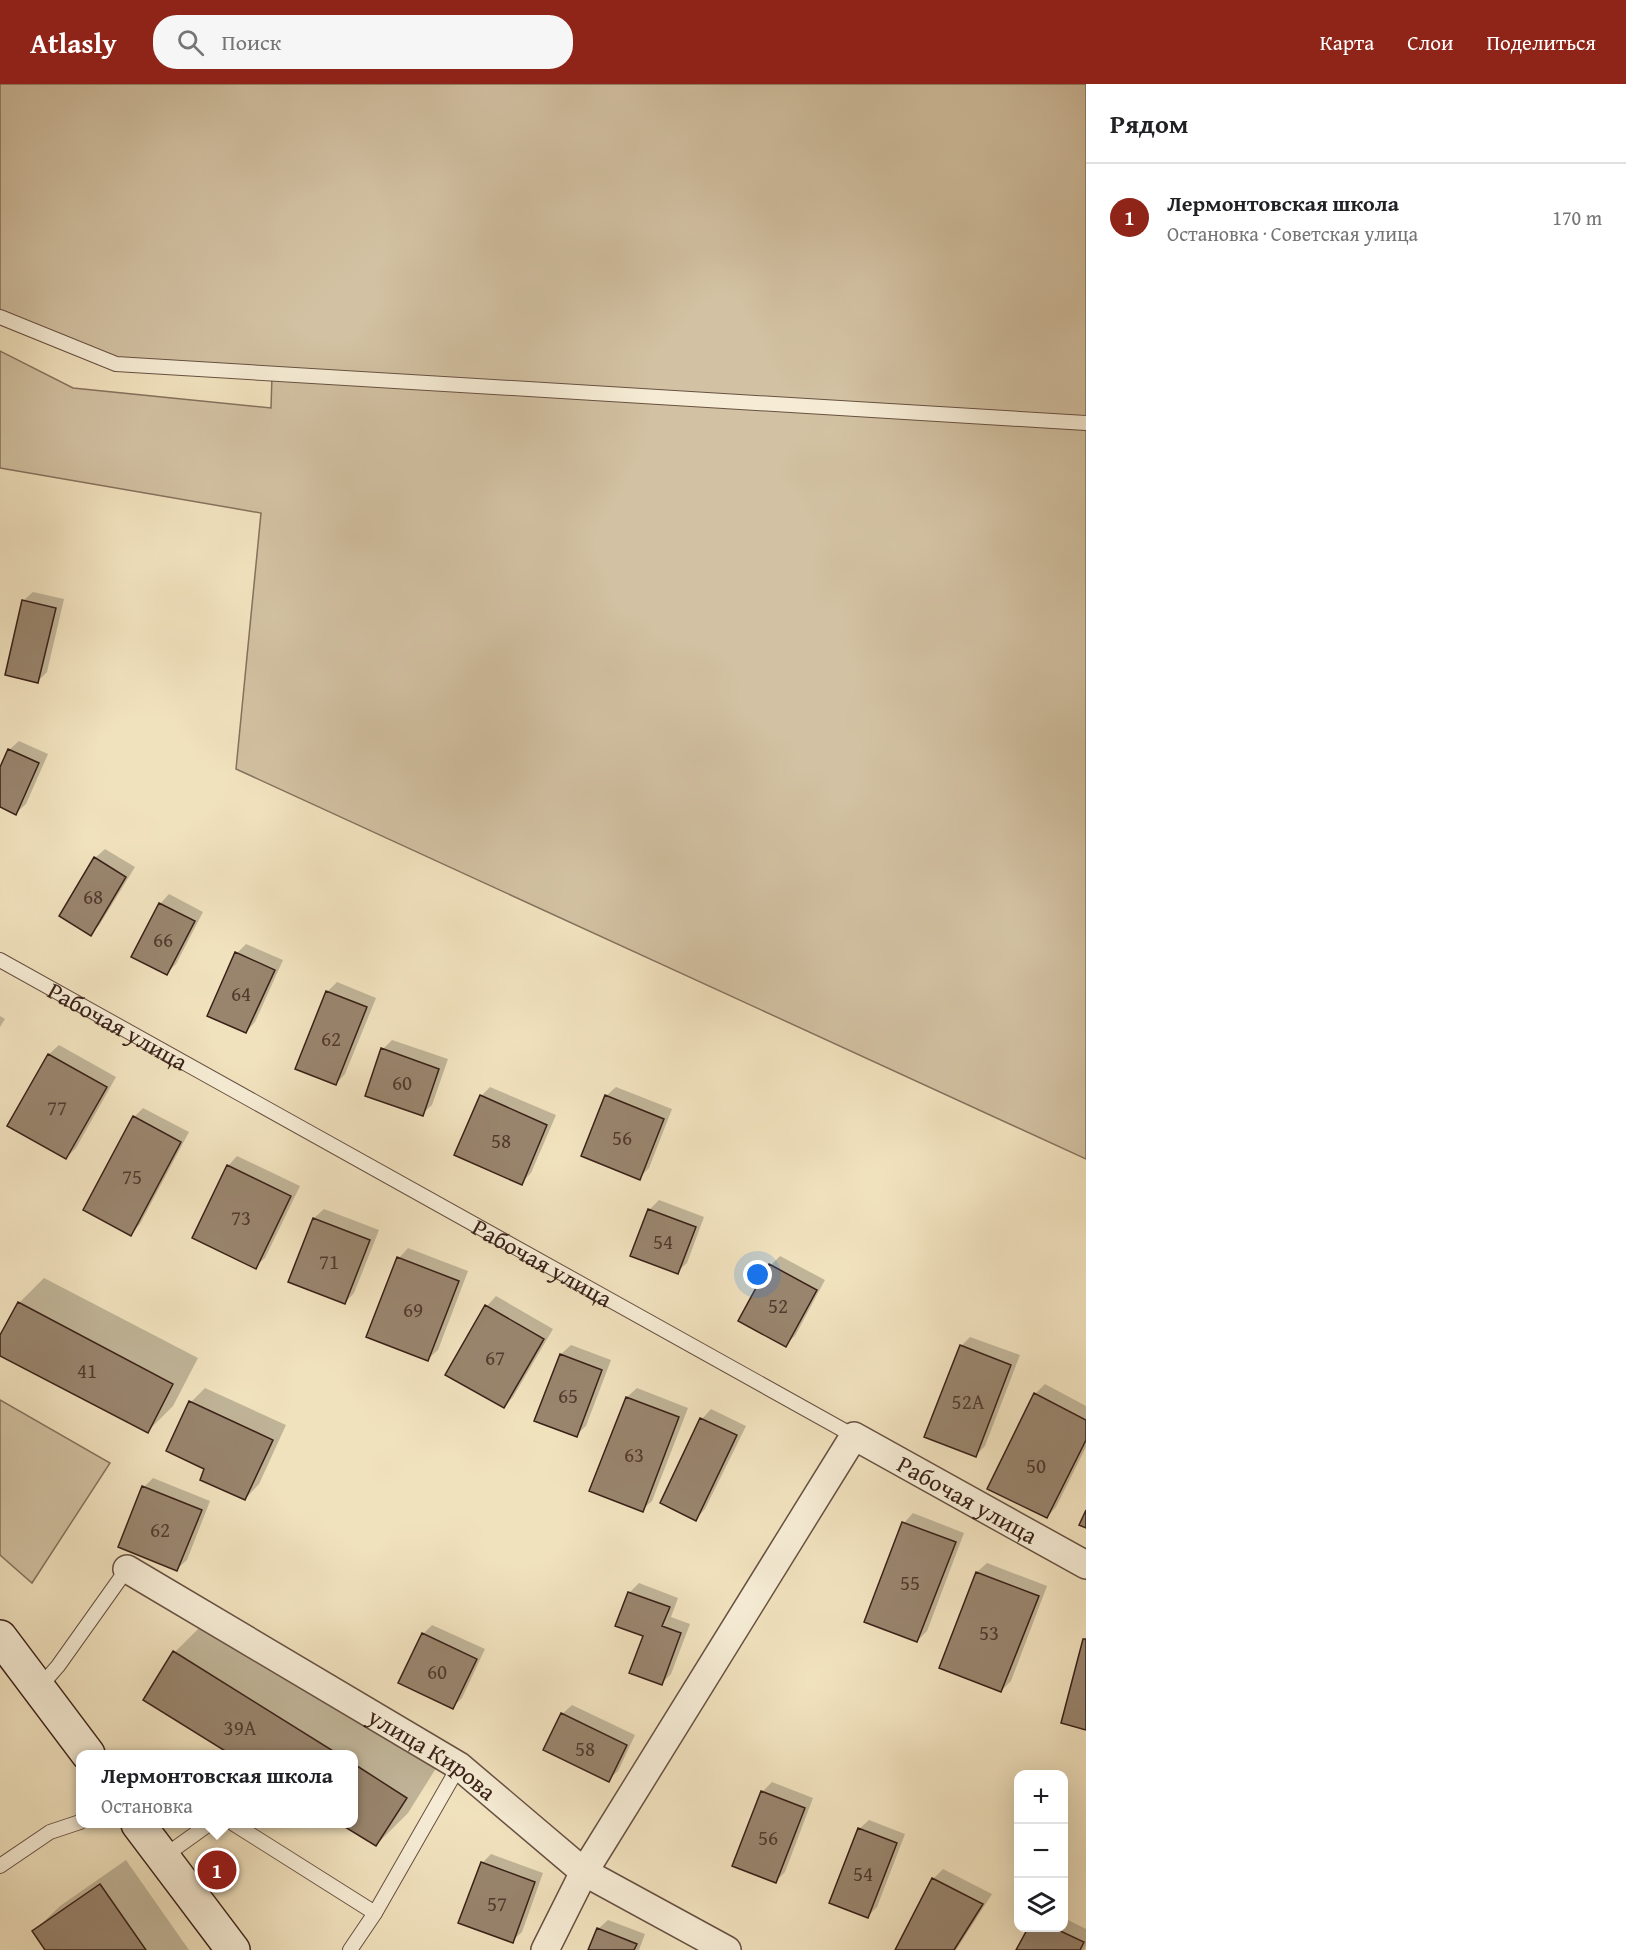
<!DOCTYPE html>
<html lang="ru">
<meta charset="utf-8">
<style>
body{margin:0;font-family:"Gentium Book Plus",serif;background:#f6f6f6;color:#202124}
.controls{position:absolute;right:18px;bottom:18px;display:grid;overflow:hidden;border-radius:12px;box-shadow:0 6px 24px #0002}
.controls button{width:54px;height:54px;display:grid;place-items:center;padding:0;border:0;border-bottom:2px solid #e0e0e0;background:#fff;color:#202124;font:30px sans-serif}
.you{position:absolute;left:758px;top:1191px;width:21px;height:21px;margin:-15px;border:4px solid #fff;border-radius:50%;background:#1a73e8;box-shadow:0 0 0 9px #1a73e833}
.badge{display:grid;place-items:center;width:39px;height:39px;border-radius:50%;background:#8f2418;color:#fff;font-size:20px;font-weight:700}
.pin{position:absolute;translate:-50% -50%;border:3px solid #fff;box-shadow:0 2px 6px #0006}
.popup{position:absolute;left:76px;top:1666px;width:282px;height:78px;box-sizing:border-box;display:grid;place-content:center;border-radius:12px;background:#fff;filter:drop-shadow(0 2px 4px #0005);font-size:20px;white-space:nowrap;color:#757577}
.popup b{font-size:22px;color:#202124}
.popup::after{content:'';position:absolute;left:50%;top:100%;margin-left:-12px;border:12px solid transparent;border-top-color:#fff}
.list{margin:0;padding:0;list-style:none}
h2{display:flex;justify-content:space-between;align-items:center;height:78px;margin:0;padding:0 24px;font-size:26px}
h2 small{font-size:20px;font-weight:400;color:#757577}
.list li{display:grid;grid-template-columns:39px 1fr auto;gap:18px;align-items:center;box-sizing:border-box;height:108px;padding:0 24px;border-top:2px solid #e0e0e0}
.list b{display:block;font-size:22px;white-space:nowrap}
.list p{margin:0;font-size:20px;white-space:nowrap;color:#757577}
.list em{font-size:20px;font-style:normal;color:#757577}
.icon{flex:none;width:33px;height:33px;fill:none;stroke:currentColor;stroke-width:2;stroke-linecap:round;stroke-linejoin:round}
.map{position:relative;flex:none;width:1086px;height:1866px;overflow:hidden}
header{display:flex;align-items:center;gap:36px;box-sizing:border-box;height:84px;padding:0 30px;background:#8f2418;color:#fff}
header strong{font-size:28px}
nav{display:flex;gap:33px;margin-inline-start:auto;font-size:21px}
.search{width:420px;height:54px;background:#f6f6f6;display:flex;align-items:center;gap:15px;box-sizing:border-box;padding:0 21px;border-radius:24px;color:#757577;font-size:22px}
main{display:flex}
aside{flex:1;background:#fff}
.map>svg:first-child{display:block}
.green{fill:#d2c1a2;stroke:#86715d;stroke-width:1.5}
.shadow{fill:#0003}
.building{fill:#99856e;stroke:#3a2118;stroke-width:1.5}
.lines{fill:none;stroke-linecap:round;stroke-linejoin:round}
.service-casing{stroke:#685142;stroke-width:16}
.minor-casing{stroke:#685142;stroke-width:30}
.secondary-casing{stroke:#3a2118;stroke-width:36}
.service{stroke:#f6ecd5;stroke-width:14}
.minor{stroke:#f6ecd5;stroke-width:27}
.secondary{stroke:#f6ecd5;stroke-width:33}
.labels{text-anchor:middle;dominant-baseline:central;stroke-width:4.5;stroke-linejoin:round;paint-order:stroke}
.number-label{font-size:21px;fill:#523a2e}
.street-label{font-size:24px;fill:#3a2118;stroke:#f6ecd5}
</style>
<header>
<strong>Atlasly</strong>
<div class="search"><svg class="icon" aria-label="search" viewBox="0 0 24 24"><circle cx="10" cy="10" r="6"/><path d="M15 15l6 6"/></svg>Поиск</div>
<nav><a>Карта</a><a>Слои</a><a>Поделиться</a></nav>
</header>
<main>
<div class="map">
<svg width="1086" height="1866" viewBox="0 0 1086 1866">
<rect width="100%" height="100%" fill="#f1e2be"/>
<filter id="stains"><feTurbulence type="fractalNoise" baseFrequency=".00333" numOctaves="4"/><feColorMatrix values="0 0 0 0 .2 0 0 0 0 .09 0 0 0 0 .02 0 0 0 .5 -.17"/></filter>
<radialGradient id="worn" r=".72"><stop offset=".6" stop-color="#630" stop-opacity="0"/><stop offset="1" stop-color="#630" stop-opacity=".3"/></radialGradient>
<path class="green" d="M 0,0 L 1086,0 L 1086,1075 L 236,685 L 261,429 L 0,384 L 0,267 L 73,304 L 271,324 L 272,291 L 116,280 L 0,233 Z
M 0,1316 L 110,1379 L 32,1499 L 0,1471 Z"/>
<path class="shadow" d="M 33,508 L 64,515 L 47,588 L 38,597 L 23,517 Z
M 19,657 L 48,670 L 26,720 L 16,729 L 0,722 L 0,687 L 9,666 Z
M 105,765 L 135,783 L 100,840 L 91,850 L 95,774 Z
M 169,810 L 203,828 L 176,880 L 167,889 L 160,820 Z
M 246,860 L 283,876 L 255,938 L 246,948 L 237,869 Z
M 337,898 L 376,914 L 345,990 L 336,1000 L 327,908 Z
M 0,932 L 5,935 L 0,943 Z
M 392,956 L 448,975 L 432,1021 L 422,1030 L 383,965 Z
M 59,961 L 116,993 L 76,1064 L 66,1074 L 9,1042 L 49,970 Z
M 490,1003 L 556,1031 L 531,1089 L 521,1099 L 481,1012 Z
M 616,1003 L 672,1025 L 649,1084 L 639,1094 L 606,1012 Z
M 143,1024 L 189,1048 L 140,1140 L 131,1150 L 134,1033 Z
M 237,1072 L 300,1102 L 265,1174 L 255,1183 L 228,1082 Z
M 659,1116 L 704,1133 L 687,1179 L 677,1188 L 632,1171 L 650,1125 Z
M 324,1125 L 379,1146 L 354,1209 L 345,1219 L 290,1198 L 314,1134 Z
M 408,1164 L 468,1187 L 438,1266 L 428,1275 L 399,1174 Z
M 780,1172 L 825,1196 L 795,1252 L 785,1261 L 771,1181 Z
M 44,1194 L 198,1274 L 173,1322 L 148,1347 L 0,1270 L 0,1255 L 19,1219 Z
M 496,1212 L 553,1245 L 513,1313 L 504,1323 L 447,1290 L 487,1222 Z
M 970,1253 L 1020,1271 L 985,1362 L 976,1371 L 961,1262 Z
M 571,1261 L 611,1276 L 586,1342 L 576,1351 L 536,1336 L 561,1270 Z
M 1045,1300 L 1086,1322 L 1086,1363 L 1056,1423 L 1047,1433 L 989,1405 L 1035,1310 Z
M 205,1304 L 286,1341 L 259,1400 L 245,1415 L 206,1384 L 191,1318 Z
M 637,1304 L 688,1324 L 652,1417 L 642,1426 L 591,1407 L 627,1313 Z
M 711,1325 L 746,1342 L 705,1425 L 696,1435 L 702,1335 Z
M 153,1394 L 210,1417 L 187,1476 L 177,1485 L 144,1403 Z
M 913,1429 L 964,1449 L 927,1547 L 917,1557 L 904,1439 Z
M 987,1479 L 1047,1502 L 1011,1597 L 1001,1607 L 941,1584 L 977,1488 Z
M 639,1499 L 678,1514 L 671,1533 L 690,1540 L 671,1590 L 662,1599 L 629,1509 Z
M 207,1536 L 438,1681 L 408,1729 L 376,1761 L 342,1740 L 354,1740 L 354,1670 L 232,1670 L 145,1616 L 175,1568 Z
M 432,1541 L 485,1565 L 462,1614 L 453,1623 L 423,1550 Z
M 572,1621 L 635,1651 L 618,1687 L 608,1696 L 562,1630 Z
M 772,1698 L 813,1714 L 785,1788 L 776,1797 L 762,1708 Z
M 869,1736 L 905,1750 L 877,1823 L 867,1833 L 859,1745 Z
M 491,1770 L 543,1789 L 522,1848 L 512,1857 L 482,1779 Z
M 126,1776 L 189,1866 L 47,1866 L 34,1847 L 60,1822 Z
M 943,1785 L 992,1810 L 956,1866 L 898,1866 L 933,1795 Z
M 1064,1834 L 1086,1845 L 1086,1861 L 1084,1866 L 1018,1866 L 1029,1844 L 1064,1844 Z
M 608,1836 L 645,1850 L 639,1866 L 590,1866 L 598,1845 Z"/>
<path class="building" d="M 22,516 L 56,524 L 38,599 L 5,591 Z
M 8,665 L 39,679 L 16,731 L 0,723 L 0,683 Z
M 94,773 L 126,793 L 91,852 L 59,832 Z
M 159,819 L 195,837 L 167,891 L 131,873 Z
M 235,868 L 275,886 L 246,949 L 207,932 Z
M 326,907 L 367,923 L 336,1001 L 295,985 Z
M 381,964 L 439,985 L 423,1032 L 365,1012 Z
M 48,970 L 107,1003 L 66,1075 L 7,1042 Z
M 480,1011 L 547,1041 L 522,1101 L 454,1071 Z
M 605,1011 L 664,1035 L 640,1096 L 581,1072 Z
M 133,1032 L 181,1058 L 131,1152 L 83,1126 Z
M 227,1081 L 291,1112 L 256,1185 L 192,1154 Z
M 648,1125 L 696,1143 L 678,1190 L 630,1172 Z
M 313,1134 L 370,1156 L 345,1220 L 288,1198 Z
M 397,1173 L 459,1197 L 428,1277 L 366,1253 Z
M 769,1180 L 817,1206 L 786,1263 L 738,1237 Z
M 18,1218 L 173,1300 L 148,1349 L 0,1272 L 0,1251 Z
M 485,1221 L 544,1255 L 504,1324 L 445,1291 Z
M 960,1261 L 1011,1281 L 976,1373 L 924,1353 Z
M 560,1270 L 602,1286 L 577,1353 L 534,1337 Z
M 1034,1309 L 1086,1336 L 1086,1356 L 1047,1434 L 987,1405 Z
M 626,1313 L 679,1333 L 643,1428 L 589,1407 Z
M 189,1317 L 273,1356 L 245,1416 L 200,1396 L 204,1385 L 166,1367 Z
M 700,1334 L 737,1351 L 696,1437 L 660,1419 Z
M 142,1402 L 202,1426 L 177,1487 L 118,1463 Z
M 1086,1426 L 1086,1444 L 1079,1441 Z
M 902,1438 L 956,1458 L 917,1558 L 864,1538 Z
M 976,1488 L 1039,1512 L 1001,1608 L 939,1584 Z
M 628,1508 L 670,1523 L 662,1542 L 681,1549 L 662,1601 L 629,1589 L 643,1552 L 615,1542 Z
M 422,1549 L 477,1575 L 453,1625 L 398,1599 Z
M 1083,1555 L 1086,1555 L 1086,1646 L 1061,1639 Z
M 173,1567 L 338,1670 L 230,1670 L 143,1616 Z
M 561,1629 L 627,1661 L 609,1698 L 543,1666 Z
M 354,1680 L 407,1714 L 376,1762 L 340,1740 L 354,1740 Z
M 761,1707 L 805,1724 L 776,1799 L 732,1782 Z
M 858,1744 L 897,1759 L 868,1834 L 829,1819 Z
M 481,1778 L 535,1798 L 513,1859 L 458,1839 Z
M 932,1794 L 983,1820 L 954,1866 L 895,1866 Z
M 100,1800 L 146,1866 L 45,1866 L 32,1847 Z
M 597,1844 L 637,1860 L 634,1866 L 588,1866 Z
M 1028,1844 L 1054,1844 L 1084,1858 L 1080,1866 L 1016,1866 Z"/>
<g class="lines">
<defs>
<g id="service">
<path d="M 0,233 L 116,280 L 1086,339"/>
<path id="s1" d="M 0,876 L 854,1352"/>
<path d="M 38,1605 L 58,1582 L 127,1485"/>
<path d="M 234,1740 L 375,1829"/>
<path d="M 163,1773 L 209,1740"/>
<path d="M 0,1782 L 50,1748 L 80,1738"/>
<path d="M 350,1866 L 375,1829 L 459,1682"/>
</g>
<g id="minor">
<path id="s2" d="M 127,1485 L 459,1682 L 584,1788 L 727,1866"/>
<path id="s3" d="M 545,1866 L 584,1788 L 854,1352 L 1086,1481"/>
</g>
<path id="secondary" d="M 0,1553 L 88,1670
M 138,1740 L 233,1866"/>
</defs>
<use href="#service" class="service-casing"/>
<use href="#minor" class="minor-casing"/>
<use href="#secondary" class="secondary-casing"/>
<use href="#service" class="service"/>
<use href="#minor" class="minor"/>
<use href="#secondary" class="secondary"/>
</g>
<g class="labels">
<g class="number-label">
<text x="93" y="812">68</text>
<text x="163" y="855">66</text>
<text x="241" y="909">64</text>
<text x="331" y="954">62</text>
<text x="402" y="998">60</text>
<text x="57" y="1023">77</text>
<text x="622" y="1053">56</text>
<text x="501" y="1056">58</text>
<text x="132" y="1092">75</text>
<text x="241" y="1133">73</text>
<text x="663" y="1157">54</text>
<text x="329" y="1177">71</text>
<text x="778" y="1221">52</text>
<text x="413" y="1225">69</text>
<text x="495" y="1273">67</text>
<text x="87" y="1286">41</text>
<text x="568" y="1311">65</text>
<text x="968" y="1317">52А</text>
<text x="634" y="1370">63</text>
<text x="1036" y="1381">50</text>
<text x="160" y="1445">62</text>
<text x="910" y="1498">55</text>
<text x="989" y="1548">53</text>
<text x="437" y="1587">60</text>
<text x="240" y="1643">39А</text>
<text x="585" y="1664">58</text>
<text x="768" y="1753">56</text>
<text x="863" y="1789">54</text>
<text x="497" y="1819">57</text>
</g>
<g class="street-label">
<text stroke="none"><textPath href="#s1" startOffset="135">Рабочая улица</textPath></text>
<text stroke="none"><textPath href="#s1" startOffset="621">Рабочая улица</textPath></text>
<text stroke="none"><textPath href="#s3" startOffset="730">Рабочая улица</textPath></text>
<text stroke="none"><textPath href="#s2" startOffset="357">улица Кирова</textPath></text>
</g>
</g>
<rect width="100%" height="100%" filter="url(#stains)"/>
<rect width="100%" height="100%" fill="url(#worn)"/>
</svg>
<div class="controls">
<button>+</button>
<button>−</button>
<button><svg class="icon" aria-label="layers" viewBox="0 0 24 24"><path d="M12 4l9 5-9 5-9-5zM3 14l9 5 9-5"/></svg></button>
</div>
<div class="you"></div>
<div class="pin badge" style="left:217px;top:1786px">1</div>
<div class="popup"><b>Лермонтовская школа</b>Остановка</div>
</div>
<aside>
<h2>Рядом<small></small></h2>
<ul class="list">
<li><span class="badge">1</span><div><b>Лермонтовская школа</b><p>Остановка · Советская улица</p></div><em>170 m</em></li>
</ul>
</aside>
</main>
